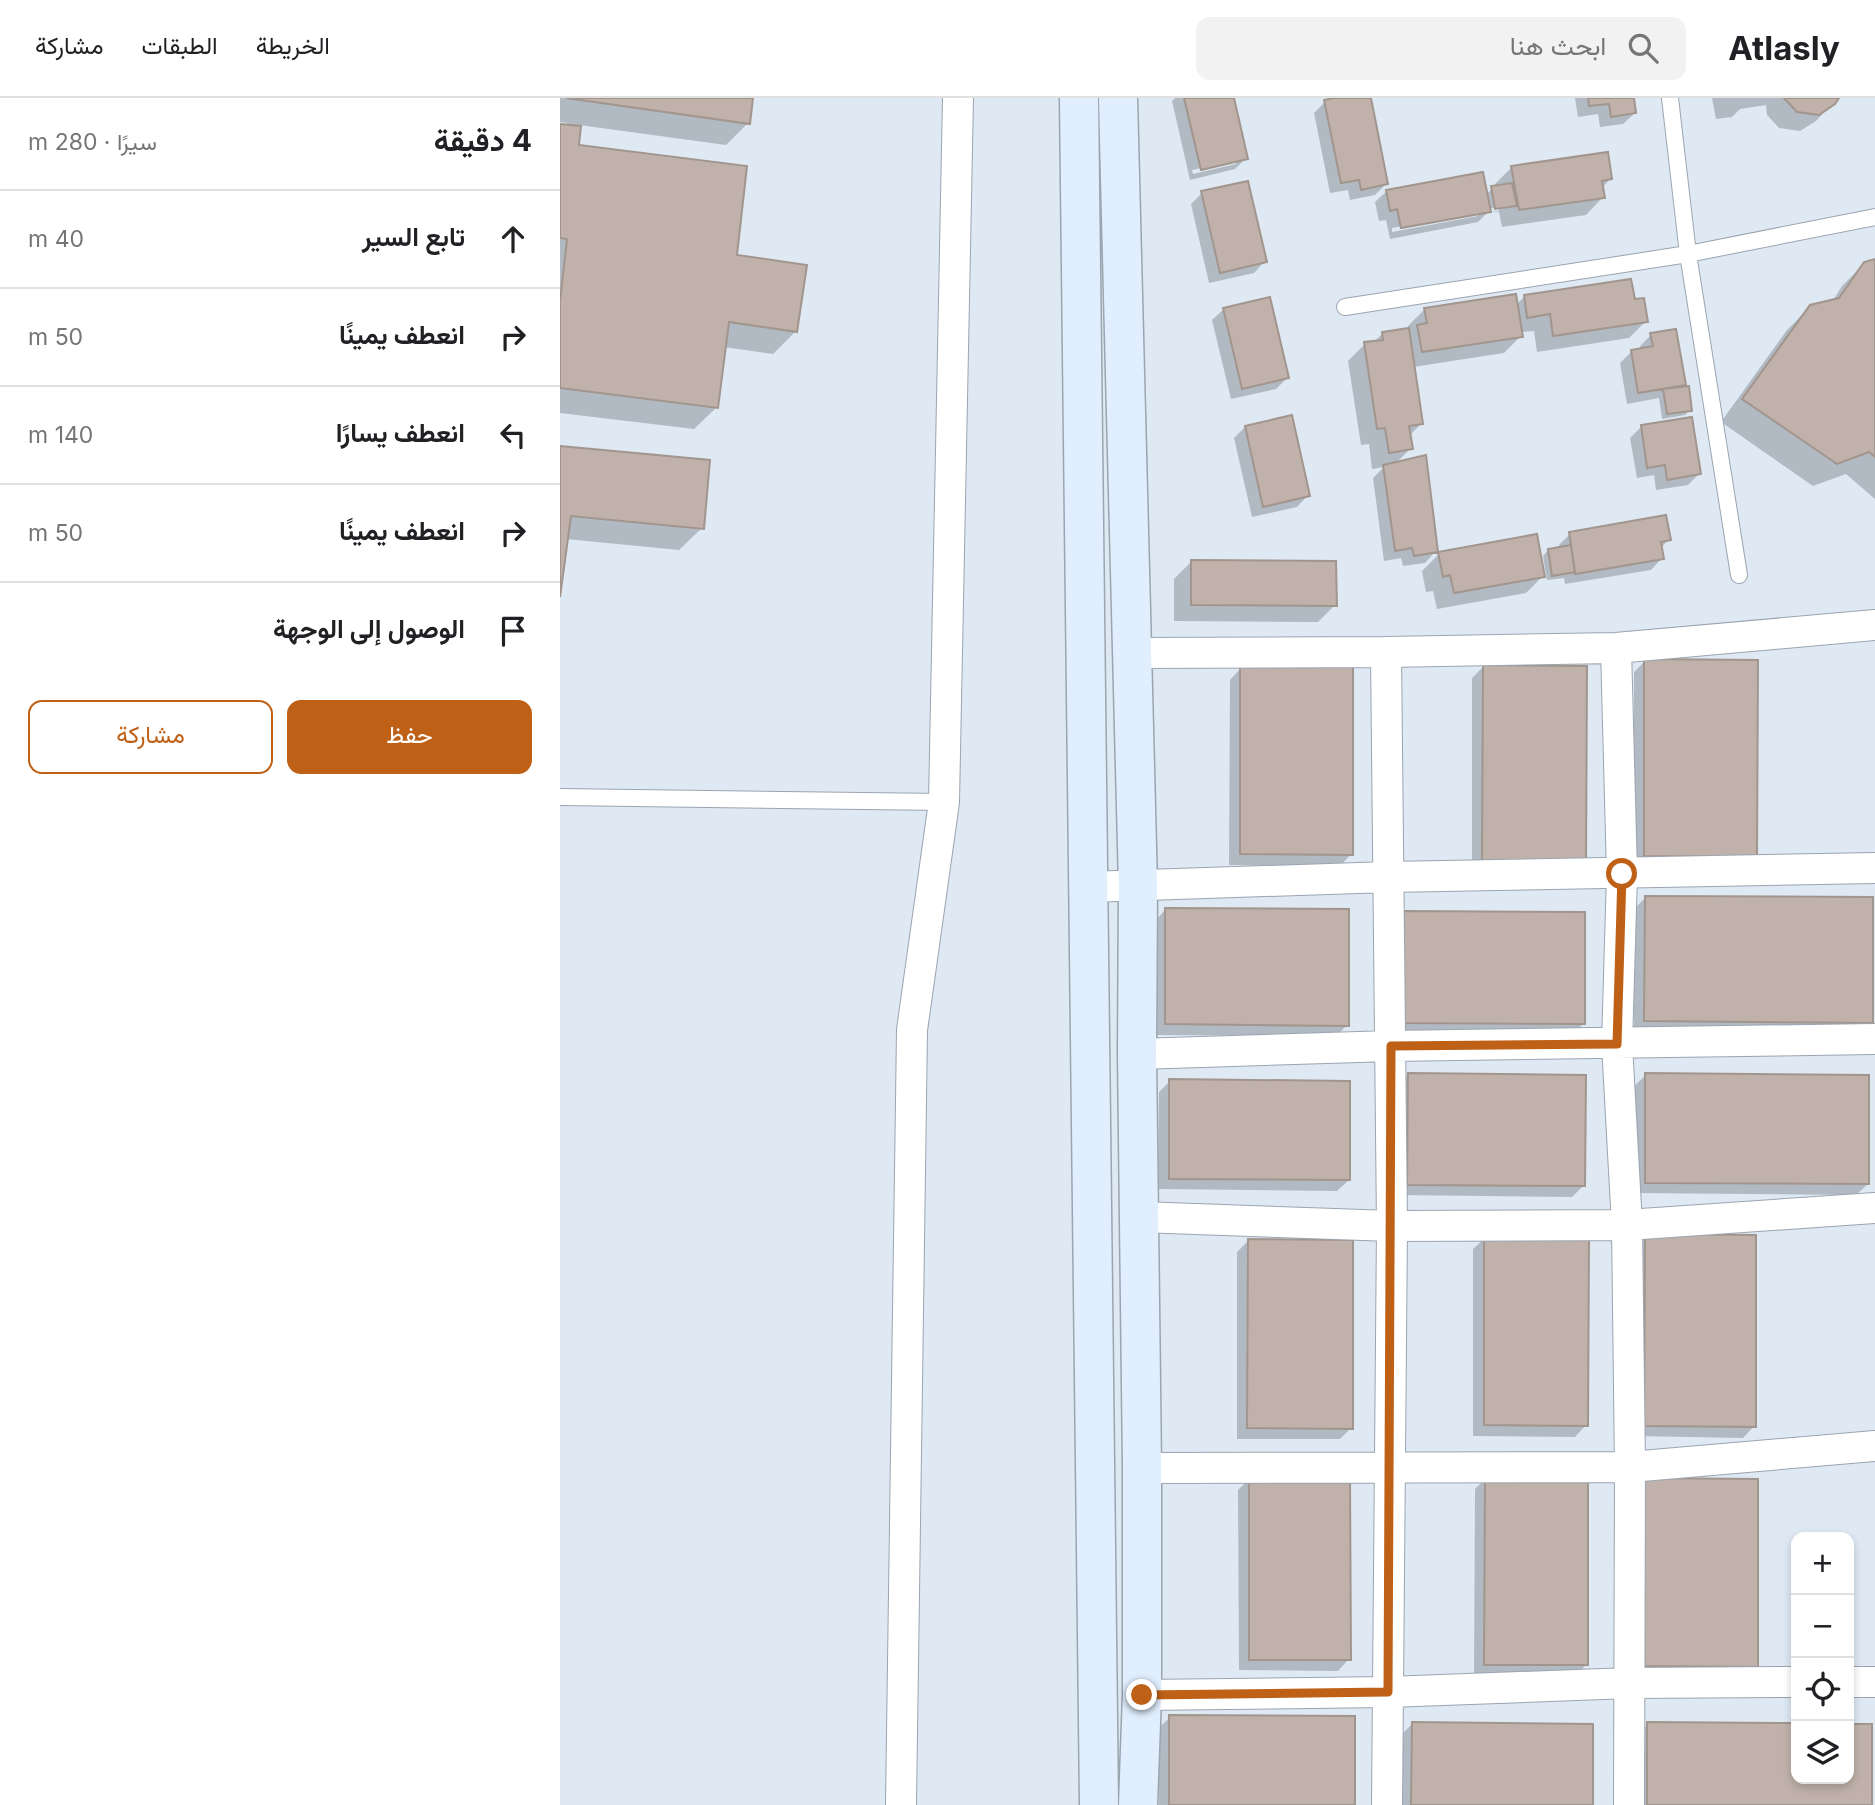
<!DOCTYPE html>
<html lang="ar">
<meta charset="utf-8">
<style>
body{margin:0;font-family:Inter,Vazirmatn,sans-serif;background:#f2f2f2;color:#202124;direction:rtl}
.controls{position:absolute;right:21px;bottom:21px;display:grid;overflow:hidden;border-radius:14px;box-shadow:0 4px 10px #0003}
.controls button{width:63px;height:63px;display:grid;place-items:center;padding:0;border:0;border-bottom:2px solid #e0e0e0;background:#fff;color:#202124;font:35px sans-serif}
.stop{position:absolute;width:21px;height:21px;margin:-16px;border:5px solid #be6016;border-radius:50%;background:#fff}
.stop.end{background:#be6016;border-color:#fff;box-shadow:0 2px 7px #0008}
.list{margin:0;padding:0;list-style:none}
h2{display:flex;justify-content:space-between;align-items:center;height:91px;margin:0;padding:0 28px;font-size:30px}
h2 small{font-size:23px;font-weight:400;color:#757577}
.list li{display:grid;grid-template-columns:46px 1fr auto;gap:21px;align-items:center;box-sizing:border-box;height:98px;padding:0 28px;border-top:2px solid #e0e0e0}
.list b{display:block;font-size:26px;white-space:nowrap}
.list em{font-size:23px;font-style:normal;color:#757577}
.actions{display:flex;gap:14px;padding:21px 28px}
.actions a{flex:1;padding:16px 0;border:2px solid #be6016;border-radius:14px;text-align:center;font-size:24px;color:#be6016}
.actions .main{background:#be6016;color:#fff}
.icon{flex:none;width:38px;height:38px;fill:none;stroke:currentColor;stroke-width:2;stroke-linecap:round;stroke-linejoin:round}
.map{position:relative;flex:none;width:1315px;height:1707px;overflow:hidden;direction:ltr}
header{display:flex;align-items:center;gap:42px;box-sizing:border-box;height:98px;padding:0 35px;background:#fff;border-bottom:2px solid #e0e0e0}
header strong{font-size:33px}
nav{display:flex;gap:38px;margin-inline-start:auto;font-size:24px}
.search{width:490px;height:63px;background:#f2f2f2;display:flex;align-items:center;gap:18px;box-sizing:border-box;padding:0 24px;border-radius:14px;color:#757577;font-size:26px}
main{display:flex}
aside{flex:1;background:#fff}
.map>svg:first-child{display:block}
.shadow{fill:#0003;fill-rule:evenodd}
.building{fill:#c0b2aa;stroke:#a2958d;stroke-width:2}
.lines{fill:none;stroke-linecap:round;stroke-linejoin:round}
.service-casing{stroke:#9ba5b0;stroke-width:18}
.minor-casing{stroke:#9ba5b0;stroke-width:32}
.secondary-casing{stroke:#9ba5b0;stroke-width:41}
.service{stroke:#fff;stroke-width:16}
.minor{stroke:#fff;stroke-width:30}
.secondary{stroke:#e0eefd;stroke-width:38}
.route{stroke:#be6016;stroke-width:9}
</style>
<header>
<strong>Atlasly</strong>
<div class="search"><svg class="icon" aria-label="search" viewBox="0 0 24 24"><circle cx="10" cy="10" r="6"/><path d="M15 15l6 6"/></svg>ابحث هنا</div>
<nav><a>الخريطة</a><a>الطبقات</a><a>مشاركة</a></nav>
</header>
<main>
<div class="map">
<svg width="1315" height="1707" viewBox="0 0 1315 1707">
<rect width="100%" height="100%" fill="#dee9f4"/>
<path class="shadow" d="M 0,0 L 192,0 L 188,25 L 166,47 L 19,27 L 17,48 L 175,159 L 236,233 L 213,256 L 164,249 L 157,309 L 134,331 L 0,315 L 0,28 L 7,28 L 7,25 L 0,24 Z
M 615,0 L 672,0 L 686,60 L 675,71 L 630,82 L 612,3 ZM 676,62 L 676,66 L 633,76 L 632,72 Z
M 783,0 L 809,0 L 826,86 L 815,97 L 790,102 L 788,92 L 770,95 L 754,15 L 765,4 Z
M 1015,0 L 1072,0 L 1075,15 L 1063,26 L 1040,29 L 1038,16 L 1018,19 Z
M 1152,0 L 1277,0 L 1256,23 L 1240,33 L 1219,30 L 1207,17 L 1206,7 L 1180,11 L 1172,19 L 1156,21 Z
M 952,69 L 1050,81 L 1042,90 L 1043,99 L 1026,117 L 942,129 L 939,114 L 930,114 L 939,113 L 939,109 L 926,111 L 928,114 L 918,124 L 830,141 L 826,122 L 819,123 L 815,104 L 827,93 L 926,96 L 935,89 L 935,86 ZM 918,114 L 918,118 L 832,134 L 832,130 Z
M 642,95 L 705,163 L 694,175 L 649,185 L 631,106 Z
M 1315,163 L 1315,401 L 1286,376 L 1253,388 L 1161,324 L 1227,232 L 1250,209 L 1272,204 L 1282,188 L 1305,165 Z
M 964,199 L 1073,203 L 1086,223 L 1069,240 L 977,254 L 974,233 L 960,234 L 961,238 L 944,255 L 853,269 L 862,325 L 849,338 L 851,350 L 835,366 L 876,453 L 865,465 L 843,468 L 841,460 L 824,463 L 813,380 L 824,369 L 812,371 L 809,346 L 801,347 L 788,263 L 805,246 L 813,245 L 823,235 L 849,231 L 848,228 L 865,211 L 956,207 Z
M 664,211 L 727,280 L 716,291 L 671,301 L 652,222 Z
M 1091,237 L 1124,286 L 1120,290 L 1130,312 L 1125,317 L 1102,321 L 1099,300 L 1067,306 L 1060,265 L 1071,254 L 1081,252 L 1080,248 Z
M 685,329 L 748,397 L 737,409 L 692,419 L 674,340 Z
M 1081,329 L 1139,376 L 1128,387 L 1096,392 L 1094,377 L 1077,380 L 1070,340 Z
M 0,349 L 142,430 L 119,452 L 6,441 L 0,486 Z
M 1010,436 L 1109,441 L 1101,450 L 1102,460 L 1091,472 L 1005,486 L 1004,480 L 987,482 L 983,458 L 988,452 L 999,451 L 999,447 Z
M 879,456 L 983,478 L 966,495 L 877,511 L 873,493 L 866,494 L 862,473 Z
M 631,464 L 775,507 L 758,524 L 614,523 L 614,481 Z
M 1085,563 L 1195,758 L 1074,769 L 1074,574 Z
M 923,569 L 1024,762 L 912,772 L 912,580 Z
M 681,570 L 791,756 L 780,768 L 669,767 L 670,582 Z
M 1086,799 L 1311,924 L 1300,935 L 1074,934 L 1074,811 Z
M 606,811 L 787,927 L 776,938 L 594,937 L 595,823 Z
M 845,815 L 1023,926 L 1012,937 L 833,935 L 833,826 Z
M 848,977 L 1024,1087 L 1012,1099 L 836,1097 L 837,988 Z
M 1086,977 L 1308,1086 L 1296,1097 L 1074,1095 L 1074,988 Z
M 610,983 L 789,1082 L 777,1093 L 598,1091 L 599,994 Z
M 1085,1138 L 1194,1328 L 1183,1340 L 1074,1338 L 1074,1149 Z
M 925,1140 L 1026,1327 L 1015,1339 L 913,1338 L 913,1151 Z
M 688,1143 L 791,1330 L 780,1341 L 677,1341 L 677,1154 Z
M 926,1380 L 1026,1567 L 1015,1578 L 914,1577 L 915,1391 Z
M 689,1381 L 789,1561 L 778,1573 L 679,1572 L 678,1392 Z
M 1073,1393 L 1196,1568 L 1185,1579 L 1073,1578 Z
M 610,1619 L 793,1707 L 599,1707 L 599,1630 Z
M 852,1626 L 1031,1707 L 841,1707 L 841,1637 Z
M 1088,1626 L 1236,1627 L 1236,1681 L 1289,1681 L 1289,1628 L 1310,1628 L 1310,1707 L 1076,1707 L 1076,1637 Z"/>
<path class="building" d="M 6,0 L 193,0 L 190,26 Z
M 624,0 L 674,0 L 688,61 L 641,72 Z
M 774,0 L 811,0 L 828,86 L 801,92 L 799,82 L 781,85 L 764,2 Z
M 1028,0 L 1074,0 L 1076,15 L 1051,19 L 1049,6 L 1029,8 Z
M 1224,0 L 1279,0 L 1275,6 L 1259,17 L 1237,14 Z
M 0,26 L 21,28 L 19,47 L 187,68 L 177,157 L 247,167 L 237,234 L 169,224 L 158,310 L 0,290 L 0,203 L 7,141 L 0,140 Z
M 1048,54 L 1052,81 L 1042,83 L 1045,100 L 959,112 L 951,68 Z
M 923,74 L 931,114 L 841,130 L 837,111 L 830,113 L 826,92 Z
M 688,83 L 707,164 L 660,175 L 641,93 Z
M 952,85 L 957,108 L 935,111 L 931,88 Z
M 1315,161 L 1315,359 L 1309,354 L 1277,366 L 1182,301 L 1250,207 L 1279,200 L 1304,164 Z
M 1071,181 L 1075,201 L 1084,200 L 1088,224 L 993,238 L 990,216 L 967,220 L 964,197 Z
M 956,196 L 963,239 L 862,254 L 857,227 L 867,225 L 864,210 Z
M 710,199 L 729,280 L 682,291 L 663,210 Z
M 849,230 L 863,326 L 849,328 L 853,351 L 829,355 L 825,330 L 817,331 L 804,244 L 823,242 L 822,234 Z
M 1116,231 L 1126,287 L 1078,295 L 1071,252 L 1093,248 L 1090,235 Z
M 1129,288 L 1132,313 L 1107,316 L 1103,291 Z
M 732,317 L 750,398 L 703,409 L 685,328 Z
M 1132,319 L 1141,376 L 1107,382 L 1105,367 L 1087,370 L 1081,327 Z
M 0,348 L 150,362 L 144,431 L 11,418 L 0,499 Z
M 866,357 L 878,454 L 854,458 L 852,450 L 835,453 L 823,367 Z
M 1106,417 L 1111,442 L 1101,444 L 1104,461 L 1015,476 L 1009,434 Z
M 977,436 L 985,479 L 894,495 L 890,477 L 883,479 L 878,454 Z
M 1011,447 L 1015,474 L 992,478 L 988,451 Z
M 631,462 L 776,463 L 777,508 L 631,507 Z
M 1084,561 L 1198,562 L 1197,759 L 1084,758 Z
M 923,567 L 1027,568 L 1026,763 L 922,762 Z
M 680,569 L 793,569 L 793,757 L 680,756 Z
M 1085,798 L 1313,799 L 1313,925 L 1084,923 Z
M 605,810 L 789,811 L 789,928 L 605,926 Z
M 844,813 L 1025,814 L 1025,926 L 843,925 Z
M 848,975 L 1026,977 L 1025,1088 L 847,1087 Z
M 1085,975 L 1309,977 L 1309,1086 L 1085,1085 Z
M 609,981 L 790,983 L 790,1082 L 609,1081 Z
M 1085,1136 L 1196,1137 L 1196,1329 L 1084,1328 Z
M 924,1138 L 1029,1139 L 1028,1328 L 924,1327 Z
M 688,1141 L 793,1142 L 793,1331 L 687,1330 Z
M 925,1378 L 1028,1379 L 1028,1567 L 924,1567 Z
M 689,1379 L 790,1380 L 791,1562 L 689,1562 Z
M 1084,1380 L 1198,1381 L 1198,1569 L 1083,1568 Z
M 609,1617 L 795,1618 L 795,1707 L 609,1707 Z
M 852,1624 L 1033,1626 L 1033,1707 L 851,1707 Z
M 1087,1624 L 1236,1625 L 1236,1681 L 1289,1681 L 1289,1626 L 1312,1626 L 1312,1707 L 1087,1707 Z"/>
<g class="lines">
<defs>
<path id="service" d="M 1110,0 L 1128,156 L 1179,477
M 785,209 L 1128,156 L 1315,119
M 0,699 L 384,704"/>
<path id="minor" d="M 1056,550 L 1062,776 L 1057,946 L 1067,1127 L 1070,1369 L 1069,1707
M 826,554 L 832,1128 L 827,1707
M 574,555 L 826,554 L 1056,550 L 1315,527
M 527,789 L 828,779 L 1315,770
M 577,956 L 831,948 L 1315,941
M 580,1119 L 832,1128 L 1067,1127 L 1315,1110
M 582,1370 L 1070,1369 L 1315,1348
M 1289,1584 L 1315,1584
M 582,1597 L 828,1594 L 1070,1585 L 1236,1584
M 341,1707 L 352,932 L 384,704 L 398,0"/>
<path id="secondary" d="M 519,0 L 539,1707
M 558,0 L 578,788 L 577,956 L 582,1370 L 582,1597 L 578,1707"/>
</defs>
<use href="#service" class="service-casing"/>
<use href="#minor" class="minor-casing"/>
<use href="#secondary" class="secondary-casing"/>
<use href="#service" class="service"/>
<use href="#minor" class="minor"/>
<use href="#secondary" class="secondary"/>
</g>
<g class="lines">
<path class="route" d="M 582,1597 L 828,1594 L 831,948 L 1057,946 L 1062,776"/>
</g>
</svg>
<div class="controls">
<button>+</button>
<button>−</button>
<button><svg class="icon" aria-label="locate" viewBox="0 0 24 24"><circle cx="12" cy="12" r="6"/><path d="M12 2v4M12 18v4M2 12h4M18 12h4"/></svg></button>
<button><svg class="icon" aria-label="layers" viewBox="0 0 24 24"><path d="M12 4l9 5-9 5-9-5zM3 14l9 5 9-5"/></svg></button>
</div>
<div class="stop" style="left:1062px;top:776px"></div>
<div class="stop end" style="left:582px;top:1597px"></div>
</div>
<aside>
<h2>4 دقيقة<small>سيرًا · 280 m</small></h2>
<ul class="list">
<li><svg class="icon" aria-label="ahead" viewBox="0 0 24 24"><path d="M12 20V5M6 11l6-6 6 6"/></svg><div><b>تابع السير</b></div><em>40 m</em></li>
<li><svg class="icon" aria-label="right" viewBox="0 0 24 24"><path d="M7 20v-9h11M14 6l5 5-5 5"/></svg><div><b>انعطف يمينًا</b></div><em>50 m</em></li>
<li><svg class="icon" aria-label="left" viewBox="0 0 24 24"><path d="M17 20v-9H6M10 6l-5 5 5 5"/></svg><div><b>انعطف يسارًا</b></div><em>140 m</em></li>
<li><svg class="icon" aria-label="right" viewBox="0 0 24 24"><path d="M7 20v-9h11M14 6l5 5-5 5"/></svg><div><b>انعطف يمينًا</b></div><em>50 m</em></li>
<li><svg class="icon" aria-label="arrive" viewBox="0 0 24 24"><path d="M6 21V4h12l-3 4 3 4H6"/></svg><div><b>الوصول إلى الوجهة</b></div></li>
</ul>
<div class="actions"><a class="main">حفظ</a><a>مشاركة</a></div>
</aside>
</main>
